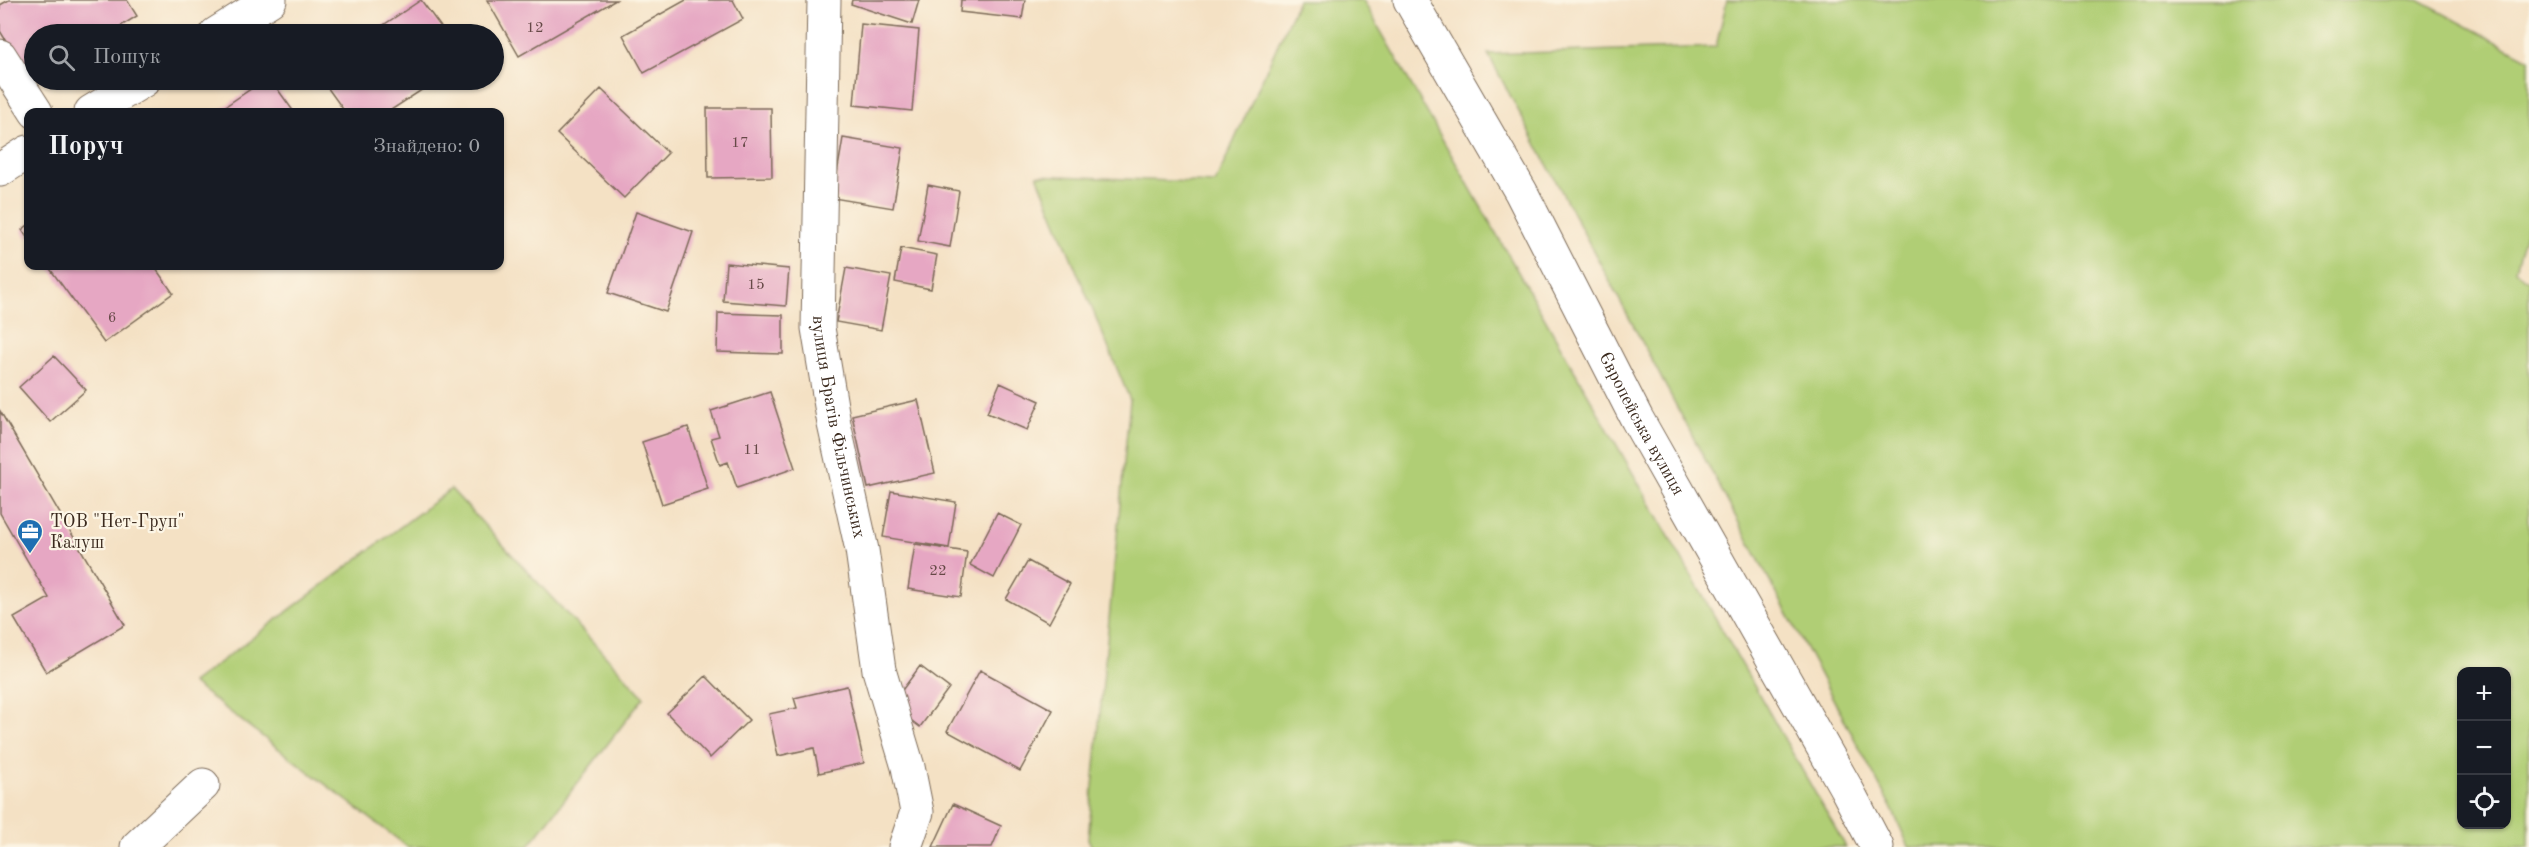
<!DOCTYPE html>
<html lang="uk">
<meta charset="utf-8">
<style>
body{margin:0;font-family:"Old Standard TT",serif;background:#20242c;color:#f1f3f6}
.controls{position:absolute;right:18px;bottom:18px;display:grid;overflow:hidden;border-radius:12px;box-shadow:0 2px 4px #0004}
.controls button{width:54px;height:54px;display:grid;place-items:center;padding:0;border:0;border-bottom:2px solid #363941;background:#171b24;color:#f1f3f6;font:30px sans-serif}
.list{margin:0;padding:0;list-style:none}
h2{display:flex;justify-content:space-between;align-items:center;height:78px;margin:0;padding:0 24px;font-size:26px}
h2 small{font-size:20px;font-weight:400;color:#9ea1a6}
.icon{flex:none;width:33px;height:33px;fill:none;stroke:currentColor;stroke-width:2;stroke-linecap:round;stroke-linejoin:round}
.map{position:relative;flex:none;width:2529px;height:847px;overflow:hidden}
.search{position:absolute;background:#171b24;box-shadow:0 2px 4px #0004;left:24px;top:24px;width:480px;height:66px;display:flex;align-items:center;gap:15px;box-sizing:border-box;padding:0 21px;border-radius:33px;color:#9ea1a6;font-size:22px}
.panel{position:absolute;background:#171b24;box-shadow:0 2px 4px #0004;left:24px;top:108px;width:480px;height:162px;border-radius:12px}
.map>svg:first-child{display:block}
.green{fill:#b0ce75;stroke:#767c4a;stroke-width:1.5;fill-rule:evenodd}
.building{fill:#e6a7c3}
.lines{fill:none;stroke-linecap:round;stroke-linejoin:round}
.minor-casing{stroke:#7c6a58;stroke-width:35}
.minor{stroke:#fff;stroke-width:33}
.labels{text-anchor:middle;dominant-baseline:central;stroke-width:4.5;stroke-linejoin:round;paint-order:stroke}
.number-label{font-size:15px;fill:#664947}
.street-label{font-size:18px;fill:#3b2a1e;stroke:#fcf5e5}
.poi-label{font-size:18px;fill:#3b2a1e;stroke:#fcf5e5;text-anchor:start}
</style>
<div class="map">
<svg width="2529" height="847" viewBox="0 0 2529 847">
<rect width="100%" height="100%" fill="#fcf5e5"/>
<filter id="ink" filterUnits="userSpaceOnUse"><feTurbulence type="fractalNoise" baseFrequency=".0167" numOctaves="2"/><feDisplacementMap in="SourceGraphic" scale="12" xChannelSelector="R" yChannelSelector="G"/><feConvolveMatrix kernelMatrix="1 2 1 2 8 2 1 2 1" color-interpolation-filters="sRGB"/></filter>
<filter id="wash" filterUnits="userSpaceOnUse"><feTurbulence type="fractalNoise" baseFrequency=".008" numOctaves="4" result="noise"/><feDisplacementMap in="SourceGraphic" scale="24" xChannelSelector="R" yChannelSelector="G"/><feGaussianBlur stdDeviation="1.35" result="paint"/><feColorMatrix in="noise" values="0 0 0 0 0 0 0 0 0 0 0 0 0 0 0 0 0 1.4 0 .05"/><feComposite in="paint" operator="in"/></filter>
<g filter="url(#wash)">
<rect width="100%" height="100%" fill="#f4e1c4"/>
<path class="green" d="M 1298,0 L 1363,0 L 1846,847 L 1092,847 L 1088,839 L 1130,400 L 1037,175 L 1215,183 Z
M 1727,0 L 2418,0 L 2529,59 L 2529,219 L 2515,270 L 2529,282 L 2529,847 L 1909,847 L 1892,809 L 1488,54 L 1716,47 ZM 2462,672 L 2506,672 L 2506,824 L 2462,824 Z
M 451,489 L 644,697 L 528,847 L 408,847 L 192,683 Z"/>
<g id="blocks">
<path class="building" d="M 9,0 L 127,0 L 137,16 L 108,34 L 34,34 L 34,79 L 31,81 L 0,31 L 0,5 Z
M 421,0 L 446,34 L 370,34 Z
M 487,0 L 616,0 L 519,56 Z
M 686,0 L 733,0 L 743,19 L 644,73 L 623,35 Z
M 852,0 L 919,0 L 912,24 L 851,4 Z
M 961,0 L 1025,0 L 1022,19 L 960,12 Z
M 861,24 L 919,30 L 912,111 L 854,105 Z
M 264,80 L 271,80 L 294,112 L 217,112 Z
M 322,80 L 437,80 L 388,112 L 345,112 Z
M 601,89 L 668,153 L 624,198 L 557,134 Z
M 707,108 L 771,108 L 772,177 L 708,178 Z
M 843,138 L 903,148 L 893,208 L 833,198 Z
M 928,185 L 959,191 L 950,247 L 918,241 Z
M 636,212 L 693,232 L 666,312 L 608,293 Z
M 28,225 L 28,239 L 22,230 Z
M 901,248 L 937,255 L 931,289 L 895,282 Z
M 726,263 L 789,269 L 786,306 L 723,301 Z
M 48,266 L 154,266 L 173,293 L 104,343 Z
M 846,268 L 891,276 L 881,330 L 836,322 Z
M 718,313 L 783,315 L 783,354 L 717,352 Z
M 54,356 L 86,390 L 50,422 L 19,387 Z
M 1000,383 L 1040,401 L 1027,430 L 987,413 Z
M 770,392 L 795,468 L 737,488 L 728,462 L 720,465 L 711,438 L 719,436 L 711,411 Z
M 918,400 L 935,473 L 868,488 L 852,415 Z
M 0,411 L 125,625 L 46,672 L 14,618 L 49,598 L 0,513 Z
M 688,427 L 708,489 L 662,504 L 642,442 Z
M 891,491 L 956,502 L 949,548 L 883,537 Z
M 997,513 L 1021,525 L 994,578 L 970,565 Z
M 915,544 L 967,552 L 961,597 L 908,589 Z
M 1028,561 L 1070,584 L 1049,623 L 1006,599 Z
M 920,666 L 949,688 L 920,727 L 891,705 Z
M 980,670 L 1053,710 L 1020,771 L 947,731 Z
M 706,676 L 749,720 L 710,758 L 667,713 Z
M 847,686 L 864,763 L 819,773 L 814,748 L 778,756 L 769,714 L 797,708 L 794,698 Z
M 953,804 L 1001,826 L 992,847 L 933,847 Z"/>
</g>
</g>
<g filter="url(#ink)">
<use href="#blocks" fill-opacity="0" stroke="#7c6a58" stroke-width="1.5"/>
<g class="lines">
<defs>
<g id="minor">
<path id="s1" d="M 824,0 L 818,328 L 834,424 L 862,550 L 879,670 L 908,767 L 917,812 L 905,847"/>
<path id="s2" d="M 1410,0 L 1521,192 L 1637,419 L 1846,788 L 1877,847"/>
<path d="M 216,34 L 270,0"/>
<path d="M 0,56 L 36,112"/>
<path d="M 91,112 L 144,80"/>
<path d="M 0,170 L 28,152"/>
<path d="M 137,847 L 203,785"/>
</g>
</defs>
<use href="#minor" class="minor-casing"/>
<use href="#minor" class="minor"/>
</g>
</g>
<defs>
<symbol id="office-pin" viewBox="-11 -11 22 30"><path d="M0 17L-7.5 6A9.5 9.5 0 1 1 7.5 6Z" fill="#1f6fb2" stroke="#fcf5e5"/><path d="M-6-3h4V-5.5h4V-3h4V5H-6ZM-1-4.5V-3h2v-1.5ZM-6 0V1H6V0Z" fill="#fff"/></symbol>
</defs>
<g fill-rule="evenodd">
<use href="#office-pin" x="15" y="517" width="30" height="40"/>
</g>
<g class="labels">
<g class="number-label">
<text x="535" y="28">12</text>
<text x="740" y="143">17</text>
<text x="756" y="285">15</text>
<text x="112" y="318">6</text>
<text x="752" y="450">11</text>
<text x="938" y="571">22</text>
</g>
<g class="street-label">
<text stroke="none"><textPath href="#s2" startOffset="483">Європейська вулиця</textPath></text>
<text stroke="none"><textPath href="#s1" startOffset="429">вулиця Братів Фільчинських</textPath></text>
</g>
<g class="poi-label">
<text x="50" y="522">ТОВ "Нет-Груп"<tspan x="50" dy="21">Калуш</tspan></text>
</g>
</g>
</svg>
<div class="controls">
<button>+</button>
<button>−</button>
<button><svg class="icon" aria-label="locate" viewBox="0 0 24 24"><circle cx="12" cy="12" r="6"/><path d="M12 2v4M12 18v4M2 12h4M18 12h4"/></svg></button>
</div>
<div class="search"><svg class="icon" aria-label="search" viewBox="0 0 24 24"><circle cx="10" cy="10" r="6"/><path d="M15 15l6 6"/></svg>Пошук</div>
<section class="panel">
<h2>Поруч<small>Знайдено: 0</small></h2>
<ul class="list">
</ul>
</section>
</div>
